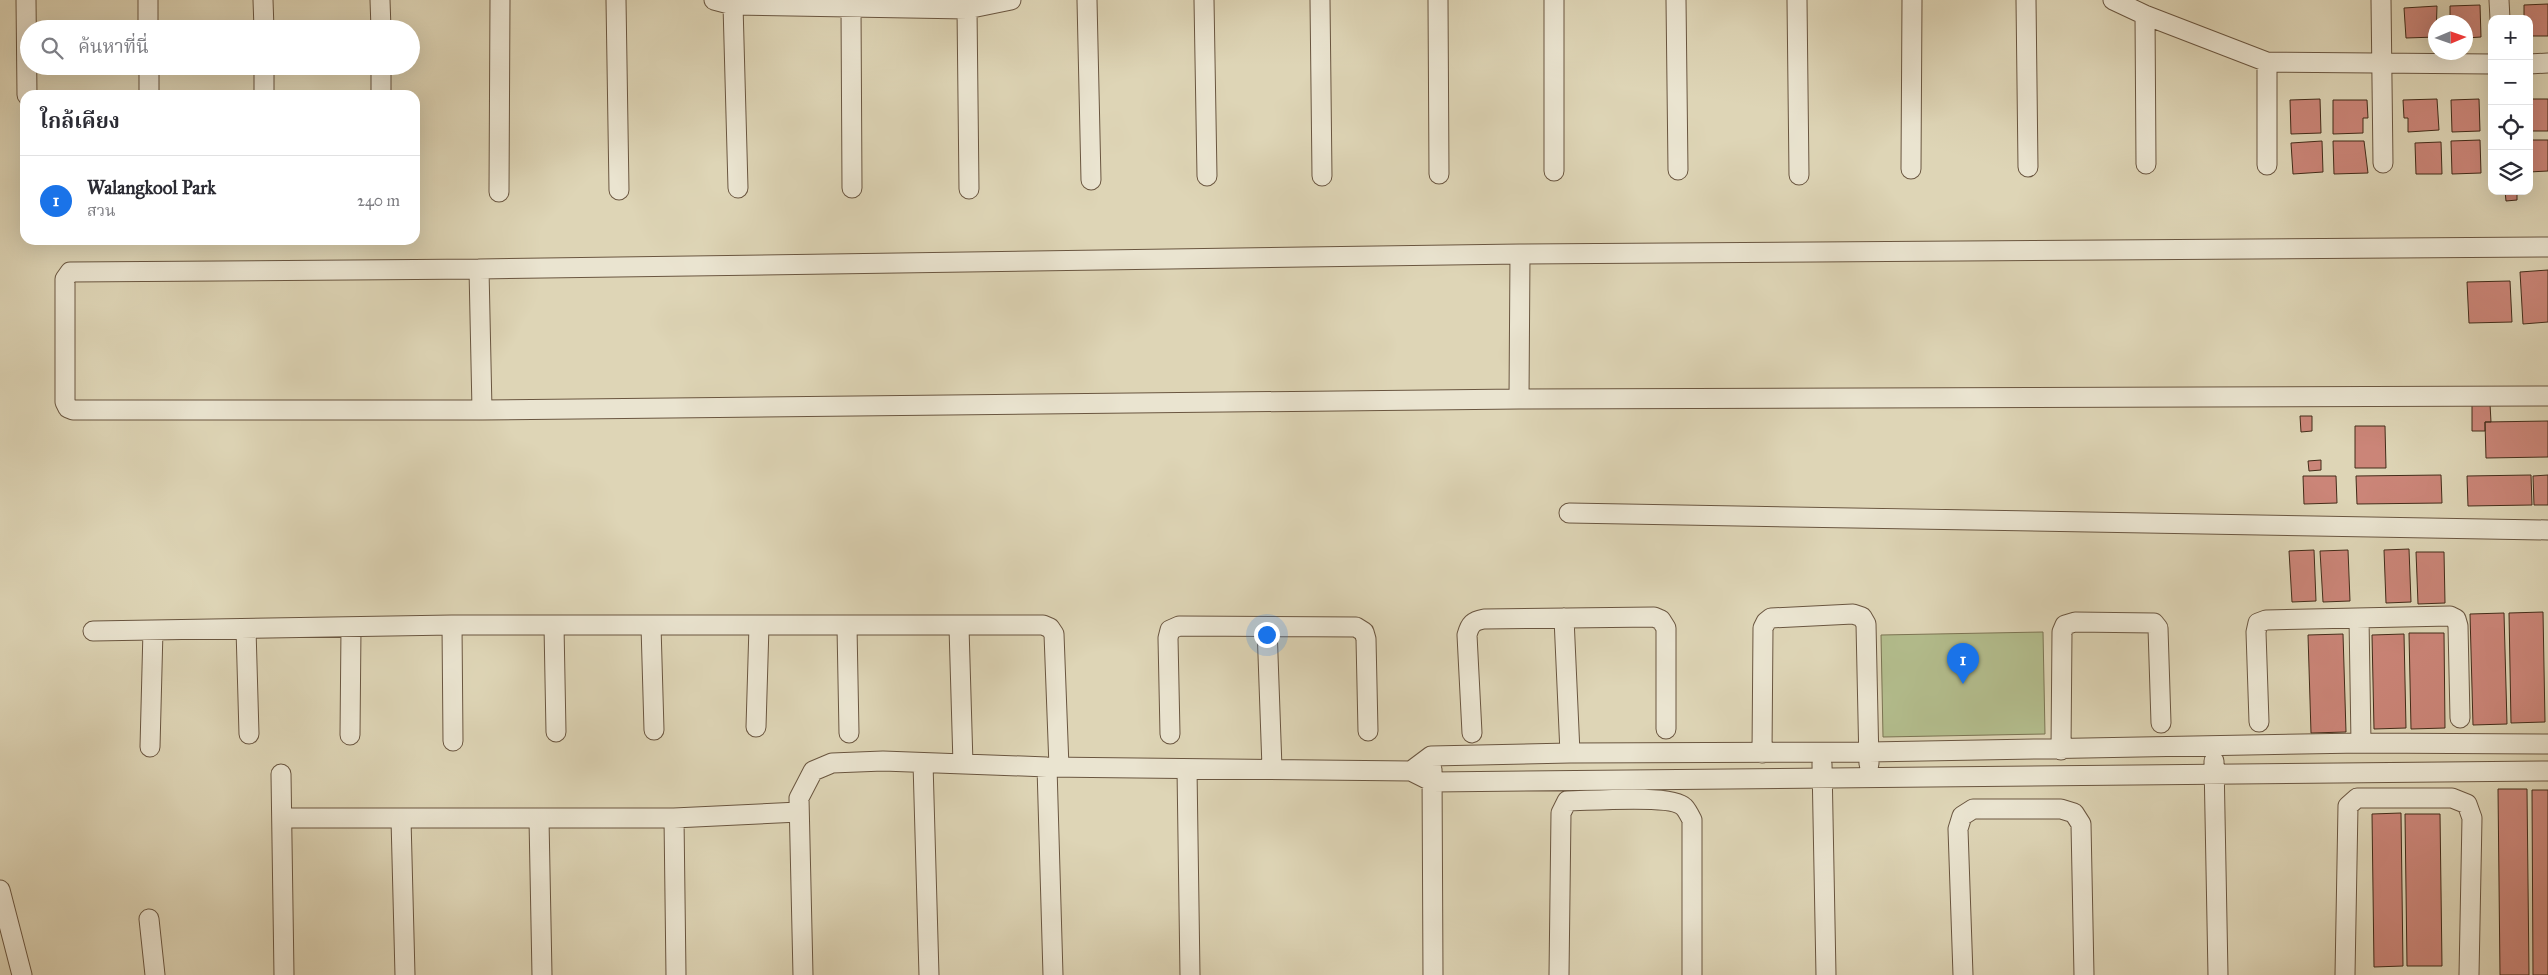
<!DOCTYPE html>
<html lang="th">
<meta charset="utf-8">
<style>
body{margin:0;font-family:"IM FELL Great Primer","Noto Serif Thai",serif;background:#f2f2f3;color:#2b2b33}
.controls{position:absolute;right:15px;top:15px;display:grid;overflow:hidden;border-radius:10px;box-shadow:0 5px 20px #0002}
.controls button{width:45px;height:45px;display:grid;place-items:center;padding:0;border:0;border-bottom:1px solid #e1e1e2;background:#fff;color:#2b2b33;font:25px sans-serif}
.compass{position:absolute;left:2428px;top:15px;width:45px;height:45px;border-radius:50%;background:#fff;box-shadow:0 5px 20px #0002;rotate:88deg}
.you{position:absolute;left:1266px;top:634px;width:18px;height:18px;margin:-12px;border:4px solid #fff;border-radius:50%;background:#1a73e8;box-shadow:0 0 0 8px #1a73e833}
.badge{display:grid;place-items:center;width:32px;height:32px;border-radius:50%;background:#1a73e8;color:#fff;font-size:16px;font-weight:700}
.pin{position:absolute;translate:-50% -41px;filter:drop-shadow(0 1px 2px #0008)}
.pin::after{content:'';position:absolute;top:26px;width:18px;height:15px;background:inherit;clip-path:polygon(0 0,100% 0,50% 100%)}
.list{margin:0;padding:0;list-style:none}
h2{display:flex;justify-content:space-between;align-items:center;height:65px;margin:0;padding:0 20px;font-size:21px}
h2 small{font-size:16px;font-weight:400;color:#7c7c81}
.list li{display:grid;grid-template-columns:32px 1fr auto;gap:15px;align-items:center;box-sizing:border-box;height:90px;padding:0 20px;border-top:1px solid #e1e1e2}
.list b{display:block;font-size:19px;white-space:nowrap}
.list p{margin:0;font-size:16px;white-space:nowrap;color:#7c7c81}
.list em{font-size:16px;font-style:normal;color:#7c7c81}
.icon{flex:none;width:28px;height:28px;fill:none;stroke:currentColor;stroke-width:2;stroke-linecap:round;stroke-linejoin:round}
.map{position:relative;flex:none;width:2548px;height:975px;overflow:hidden}
.search{position:absolute;background:#fff;box-shadow:0 5px 20px #0002;left:20px;top:20px;width:400px;height:55px;display:flex;align-items:center;gap:12px;box-sizing:border-box;padding:0 18px;border-radius:28px;color:#7c7c81;font-size:19px}
.panel{position:absolute;background:#fff;box-shadow:0 5px 20px #0002;left:20px;top:90px;width:400px;height:155px;border-radius:15px}
.map>svg:first-child{display:block}
.green{fill:#b3bd8d;stroke:#7b7453}
.building{fill:#cb8578;stroke:#432c19}
.lines{fill:none;stroke-linecap:round;stroke-linejoin:round}
.street-casing{stroke:#6a5640;stroke-width:21}
.street{stroke:#eae4d0;stroke-width:19}
</style>
<div class="map">
<svg width="2548" height="975" viewBox="0 0 2548 975">
<rect width="100%" height="100%" fill="#ded5b6"/>
<filter id="stains"><feTurbulence type="fractalNoise" baseFrequency=".004" numOctaves="4"/><feColorMatrix values="0 0 0 0 .2 0 0 0 0 .09 0 0 0 0 .02 0 0 0 .5 -.17"/></filter>
<radialGradient id="worn" r=".72"><stop offset=".6" stop-color="#630" stop-opacity="0"/><stop offset="1" stop-color="#630" stop-opacity=".3"/></radialGradient>
<path class="green" d="M 2043,632 L 2045,734 L 1883,737 L 1881,635 Z"/>
<path class="building" d="M 2548,4 L 2548,36 L 2529,36 L 2529,19 L 2524,19 L 2524,5 Z
M 2480,5 L 2481,37 L 2466,38 L 2466,22 L 2450,22 L 2450,6 Z
M 2437,6 L 2436,37 L 2406,38 L 2404,8 Z
M 2320,99 L 2321,133 L 2291,134 L 2290,100 Z
M 2437,99 L 2439,130 L 2408,132 L 2408,118 L 2404,118 L 2403,100 Z
M 2479,99 L 2480,131 L 2452,132 L 2451,100 Z
M 2529,99 L 2548,99 L 2548,131 L 2529,131 Z
M 2333,100 L 2367,100 L 2368,118 L 2363,118 L 2363,133 L 2333,134 Z
M 2480,140 L 2481,173 L 2452,174 L 2451,141 Z
M 2529,140 L 2548,140 L 2548,171 L 2529,172 Z
M 2322,141 L 2323,172 L 2293,174 L 2291,143 Z
M 2333,141 L 2364,141 L 2368,173 L 2334,174 Z
M 2441,142 L 2442,174 L 2416,174 L 2415,143 Z
M 2505,191 L 2517,191 L 2517,200 L 2506,201 Z
M 2548,270 L 2548,322 L 2523,324 L 2520,272 Z
M 2510,281 L 2512,322 L 2469,323 L 2467,282 Z
M 2472,404 L 2490,404 L 2491,422 L 2485,422 L 2485,431 L 2472,431 Z
M 2300,416 L 2312,416 L 2312,431 L 2301,432 Z
M 2548,421 L 2548,457 L 2486,458 L 2485,422 Z
M 2355,426 L 2385,426 L 2386,468 L 2355,468 Z
M 2321,460 L 2321,470 L 2309,471 L 2308,461 Z
M 2441,475 L 2442,503 L 2357,504 L 2356,476 Z
M 2531,475 L 2532,505 L 2468,506 L 2467,476 Z
M 2548,475 L 2548,505 L 2534,505 L 2533,476 Z
M 2303,476 L 2336,476 L 2337,503 L 2304,504 Z
M 2409,549 L 2411,602 L 2386,603 L 2384,550 Z
M 2314,550 L 2316,601 L 2292,602 L 2289,551 Z
M 2348,550 L 2350,601 L 2323,602 L 2320,551 Z
M 2416,552 L 2444,552 L 2445,603 L 2418,604 Z
M 2543,612 L 2545,722 L 2511,723 L 2509,613 Z
M 2504,613 L 2507,724 L 2473,725 L 2470,614 Z
M 2409,633 L 2444,633 L 2445,728 L 2411,729 Z
M 2343,634 L 2346,732 L 2311,733 L 2308,635 Z
M 2404,634 L 2406,728 L 2374,729 L 2372,635 Z
M 2498,789 L 2527,789 L 2529,975 L 2500,975 Z
M 2532,790 L 2548,790 L 2548,975 L 2533,975 Z
M 2401,813 L 2403,966 L 2374,967 L 2372,814 Z
M 2405,814 L 2440,814 L 2442,966 L 2407,966 Z"/>
<g class="lines">
<defs>
<path id="street" d="M 26,0 L 27,95
M 148,0 L 148,29
M 263,0 L 264,29
M 380,0 L 381,29
M 616,0 L 619,190
M 714,0 L 733,5 L 967,9 L 1011,0
M 1087,0 L 1091,180
M 1204,0 L 1207,176
M 1320,0 L 1322,176
M 1438,0 L 1439,174
M 1554,0 L 1554,171
M 1676,0 L 1678,170
M 1797,0 L 1799,175
M 2026,0 L 2028,167
M 2113,0 L 2145,15 L 2267,62 L 2492,64
M 2381,0 L 2383,163
M 2499,0 L 2500,19
M 733,5 L 738,188
M 851,8 L 852,188
M 967,9 L 969,189
M 2145,15 L 2146,164
M 2529,64 L 2548,63
M 149,66 L 149,95
M 264,66 L 264,95
M 381,66 L 381,95
M 2267,165 L 2267,62
M 1911,169 L 1912,0
M 499,192 L 500,0
M 2548,247 L 1520,254 L 479,269 L 70,272 L 65,279 L 65,402 L 68,408 L 73,410 L 482,410 L 1519,399 L 2548,396
M 479,269 L 482,410
M 1519,399 L 1520,254
M 1569,513 L 2548,530
M 1564,618 L 1570,753
M 2359,618 L 2361,743
M 452,625 L 453,741
M 554,626 L 556,732
M 651,626 L 654,730
M 847,627 L 849,733
M 959,627 L 963,764
M 1267,627 L 1272,768
M 246,629 L 249,734
M 93,631 L 452,625 L 1043,625 L 1050,628 L 1054,634 L 1059,767
M 2259,722 L 2256,632 L 2258,623 L 2266,620 L 2450,616 L 2456,619 L 2458,626 L 2460,718
M 756,727 L 759,626
M 1472,733 L 1467,635 C 1470,624 1473,621 1484,619 L 1654,617 L 1661,620 L 1666,628 L 1666,729
M 1170,734 L 1168,638 L 1170,630 L 1179,626 L 1356,627 L 1364,632 L 1366,639 L 1368,731
M 350,735 L 351,628
M 150,747 L 153,630
M 2061,750 L 2062,632 L 2065,625 L 2075,622 L 2154,623 L 2158,628 L 2161,723
M 1762,753 L 1763,628 L 1766,622 L 1771,618 L 1853,614 L 1862,617 L 1866,624 L 1869,764
M 2214,761 L 2218,975
M 923,763 L 929,975
M 1822,764 L 1826,975
M 1047,767 L 1053,975
M 1187,769 L 1190,975
M 1432,769 L 1433,975
M 1411,771 L 1431,756 L 1570,753 L 1869,752 L 2361,743 L 2548,744
M 281,774 L 284,975
M 282,818 L 674,818 L 799,812
M 674,818 L 676,975
M 401,819 L 405,975
M 539,819 L 542,975
M 0,890 L 22,975
M 149,919 L 155,975
M 803,975 L 799,798 L 813,771 L 832,763 L 883,761 L 1047,767 L 1411,771 L 1433,782 L 2548,771
M 1559,975 L 1561,813 L 1567,801 C 1588,801 1672,794 1684,807 C 1687,810 1690,816 1692,820 L 1692,975
M 1963,975 L 1958,829 L 1962,816 L 1973,809 L 2061,809 L 2074,813 L 2081,824 L 2084,975
M 2345,975 L 2348,806 L 2357,798 L 2452,798 L 2467,804 L 2472,818 L 2469,975"/>
</defs>
<use href="#street" class="street-casing"/>
<use href="#street" class="street"/>
</g>
<rect width="100%" height="100%" filter="url(#stains)"/>
<rect width="100%" height="100%" fill="url(#worn)"/>
</svg>
<div class="controls">
<button>+</button>
<button>−</button>
<button><svg class="icon" aria-label="locate" viewBox="0 0 24 24"><circle cx="12" cy="12" r="6"/><path d="M12 2v4M12 18v4M2 12h4M18 12h4"/></svg></button>
<button><svg class="icon" aria-label="layers" viewBox="0 0 24 24"><path d="M12 4l9 5-9 5-9-5zM3 14l9 5 9-5"/></svg></button>
</div>
<svg class="compass" viewBox="-18 -18 36 36"><path d="M0-13l5 13h-10z" fill="#e53935"/><path d="M0 13l5-13h-10z" fill="#7c7c81"/></svg>
<div class="you"></div>
<div class="pin badge" style="left:1963px;top:684px">1</div>
<div class="search"><svg class="icon" aria-label="search" viewBox="0 0 24 24"><circle cx="10" cy="10" r="6"/><path d="M15 15l6 6"/></svg>ค้นหาที่นี่</div>
<section class="panel">
<h2>ใกล้เคียง<small></small></h2>
<ul class="list">
<li><span class="badge">1</span><div><b>Walangkool Park</b><p>สวน</p></div><em>240 m</em></li>
</ul>
</section>
</div>
